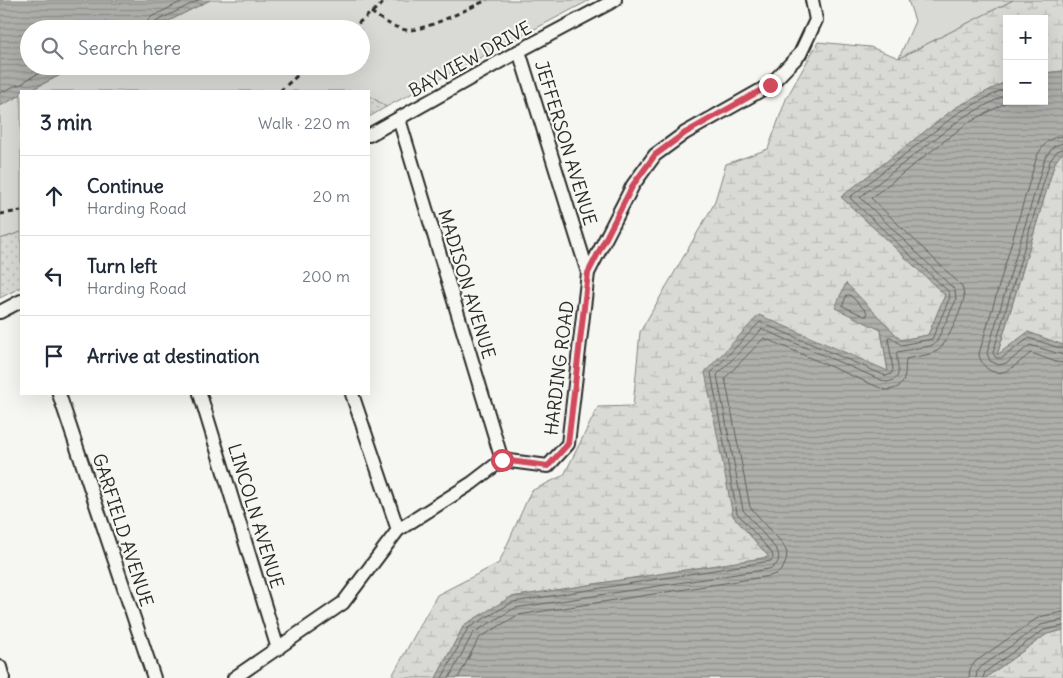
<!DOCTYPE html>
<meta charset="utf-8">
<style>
body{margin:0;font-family:Delius,sans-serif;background:#f2f2f3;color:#1f2937}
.controls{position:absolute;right:15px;top:15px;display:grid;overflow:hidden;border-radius:0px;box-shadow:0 5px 20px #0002}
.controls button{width:45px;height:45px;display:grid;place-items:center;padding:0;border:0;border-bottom:1px solid #e0e1e3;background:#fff;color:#1f2937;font:25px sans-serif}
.stop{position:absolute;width:15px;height:15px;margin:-11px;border:4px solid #d1495b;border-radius:50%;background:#fff}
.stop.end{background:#d1495b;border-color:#fff;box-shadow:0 1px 5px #0008}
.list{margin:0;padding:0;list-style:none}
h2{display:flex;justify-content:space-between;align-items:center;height:65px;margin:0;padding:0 20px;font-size:21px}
h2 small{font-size:16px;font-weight:400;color:#747a83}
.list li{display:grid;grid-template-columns:32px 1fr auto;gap:15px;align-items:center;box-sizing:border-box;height:80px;padding:0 20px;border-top:1px solid #e0e1e3}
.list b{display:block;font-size:19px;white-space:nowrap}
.list p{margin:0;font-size:16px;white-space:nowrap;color:#747a83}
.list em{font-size:16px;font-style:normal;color:#747a83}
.icon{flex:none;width:28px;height:28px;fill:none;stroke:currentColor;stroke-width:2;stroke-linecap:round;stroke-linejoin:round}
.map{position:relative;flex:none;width:1063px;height:678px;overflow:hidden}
.search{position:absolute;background:#fff;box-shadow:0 5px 20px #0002;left:20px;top:20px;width:350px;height:55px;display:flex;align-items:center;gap:12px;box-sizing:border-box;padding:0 18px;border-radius:28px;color:#747a83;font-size:19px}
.panel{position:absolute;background:#fff;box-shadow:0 5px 20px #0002;left:20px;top:90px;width:350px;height:305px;border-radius:0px}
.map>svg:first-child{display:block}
.grass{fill:url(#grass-dots);stroke:#828280}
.wetland{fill:url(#wetland-marsh);stroke:#828280}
.park{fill:#d9d9d5;stroke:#828280}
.water{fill:url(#water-rules);stroke:#7a7a78}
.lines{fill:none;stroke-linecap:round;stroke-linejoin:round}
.shore{stroke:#5f5f5e;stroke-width:1}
.street-casing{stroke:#2b2b2b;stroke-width:16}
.path{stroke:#2b2b2b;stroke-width:3;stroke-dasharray:5 4;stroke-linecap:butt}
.street{stroke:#f6f6f2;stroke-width:12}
.route{stroke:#d1495b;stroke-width:6}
.labels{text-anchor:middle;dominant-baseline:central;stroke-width:4.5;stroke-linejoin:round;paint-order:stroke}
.street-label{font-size:18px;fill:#2b2b2b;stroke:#f6f6f2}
</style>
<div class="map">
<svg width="1063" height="678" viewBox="0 0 1063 678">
<defs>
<pattern id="grass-dots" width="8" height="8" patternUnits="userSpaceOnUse" patternTransform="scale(1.25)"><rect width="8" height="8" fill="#d9d9d5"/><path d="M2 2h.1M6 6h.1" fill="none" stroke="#babab7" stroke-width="1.8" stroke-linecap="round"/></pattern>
<pattern id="wetland-marsh" width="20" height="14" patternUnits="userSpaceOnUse" patternTransform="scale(1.25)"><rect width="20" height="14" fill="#d9d9d5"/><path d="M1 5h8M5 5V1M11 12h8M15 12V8" fill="none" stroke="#babab7"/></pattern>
<pattern id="water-rules" width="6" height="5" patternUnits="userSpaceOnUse" patternTransform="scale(1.25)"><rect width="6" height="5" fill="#aeaeab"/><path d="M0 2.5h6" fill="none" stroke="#8e8e8b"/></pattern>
</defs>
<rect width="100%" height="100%" fill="#f6f6f2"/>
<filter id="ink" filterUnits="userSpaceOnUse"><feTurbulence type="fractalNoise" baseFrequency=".02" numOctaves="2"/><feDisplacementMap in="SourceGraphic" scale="10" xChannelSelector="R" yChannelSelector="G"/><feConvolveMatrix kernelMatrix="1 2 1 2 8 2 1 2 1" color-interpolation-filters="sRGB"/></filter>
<g filter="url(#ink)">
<path class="grass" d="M 369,95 L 386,107 L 369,117 Z
M 21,232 L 21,287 L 0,298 L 0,239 Z"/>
<path class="wetland" d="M 1013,0 L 1063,0 L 1063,71 L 1044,73 L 1044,19 L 1007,19 L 1007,81 L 955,108 L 841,197 L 945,295 L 928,335 L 901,340 L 846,284 L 836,308 L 881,330 L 888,372 L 759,316 L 733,515 L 769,557 L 511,597 L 464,625 L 436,678 L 391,678 L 437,595 L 499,563 L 531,491 L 564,475 L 598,407 L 633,406 L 640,332 L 714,204 L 726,164 L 768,149 L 786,99 L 818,42 L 870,47 L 899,58 Z
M 1063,152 L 1063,345 L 1028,332 L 997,356 L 1055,162 Z
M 1063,630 L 1063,678 L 985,678 L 1047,634 Z"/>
<path class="park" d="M 210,0 L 590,0 L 386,107 L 369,95 L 369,91 L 29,91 L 78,66 L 361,66 L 361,29 L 153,29 Z
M 908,0 L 1013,0 L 899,58 L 915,21 Z
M 21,95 L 21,232 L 0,239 L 0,106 Z"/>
<path class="water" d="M 0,0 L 210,0 L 153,29 L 29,29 L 29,66 L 78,66 L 29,91 L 21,91 L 21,95 L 0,106 Z
M 1063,71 L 1063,152 L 1055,162 L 997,355 L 1028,332 L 1063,345 L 1063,630 L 1047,634 L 985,678 L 436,678 L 464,625 L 511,597 L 769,557 L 733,516 L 705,372 L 759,315 L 888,371 L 881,330 L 835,308 L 846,283 L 901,340 L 928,335 L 945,295 L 841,197 L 955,108 L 1007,81 L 1007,101 L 1044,101 L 1044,73 Z"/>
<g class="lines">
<path class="shore" d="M 146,29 L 147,22 L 151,17 L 185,0
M 152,29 L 155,22 L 199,0
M 0,93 L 15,86 L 22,84 L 28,79 L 53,66
M 1063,136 C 1050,136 1043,145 1037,156 L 979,354 C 980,360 983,366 989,370 C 1006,379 1019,361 1031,353 L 1056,362 L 1063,363
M 1063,143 L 1054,146 L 1045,158 L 987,353 L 990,361 L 999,365 L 1007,363 L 1030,345 L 1063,355
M 1063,149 L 1057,151 L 1050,161 L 993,353 L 996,358 L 1002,358 L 1029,338 L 1063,349
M 847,295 L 850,295 L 867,312 L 867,316 L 864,316 L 843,306 Z
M 442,678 L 468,628 L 513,602 L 771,561 L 773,557 L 772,553 L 737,513 L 711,373 L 760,322 L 886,376 L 891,374 L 893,370 L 888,337 L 891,337 L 901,345 L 932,339 L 950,297 L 949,292 L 851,199 L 850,197 L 958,113 L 1007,87
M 449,678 L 473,633 L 515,608 L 769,569 C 778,566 781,559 777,550 L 743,510 L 717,375 L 762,329 L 886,382 C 906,380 895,364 897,352 L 930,346 L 936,343 L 956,300 L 955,290 L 860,197 L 962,118 L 1007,94
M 458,678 L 479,638 L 518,615 L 770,576 L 778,573 L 783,568 L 786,561 L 787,553 L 783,544 L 750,507 L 725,378 L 764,338 L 885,390 C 909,389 904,374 906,359 C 916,356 928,356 937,351 C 946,346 962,309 964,298 C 964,294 963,290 962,286 L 871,198 L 966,124 L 1009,101
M 969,678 L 970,669 L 975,662 L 1036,619 L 1043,616 L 1063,612
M 976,678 L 977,672 L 981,667 L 1041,625 L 1063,620
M 983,678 L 985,672 L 1044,630 L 1063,626"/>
<defs>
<path id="street" d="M 519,51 L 588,273
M 399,119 L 502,460
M 369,135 L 519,51 L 615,0
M 0,312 L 21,301
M 59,394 L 154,678
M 200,394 L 278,649
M 352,394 L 398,530
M 0,667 L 3,678
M 234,678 L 343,603 L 398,530 L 472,483 L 502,460 L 548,466 L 568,444 L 588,273 L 633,185 L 655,155 L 685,133 L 770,85 L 800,54 L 816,20 L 812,0"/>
</defs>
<use href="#street" class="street-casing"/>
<path class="path" d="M 371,12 C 382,20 392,27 406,30 C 423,32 469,8 487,0
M 351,29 L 387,0
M 280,91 L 308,66
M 0,214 L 21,211"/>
<use href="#street" class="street"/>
</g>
</g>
<g class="lines" filter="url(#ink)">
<path class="route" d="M 502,460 L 548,466 L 568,444 L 588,273 L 633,185 L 655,155 L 685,133 L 770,85"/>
</g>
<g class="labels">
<g class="street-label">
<text transform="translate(470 59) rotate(-29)">BAYVIEW DRIVE</text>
<text transform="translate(566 143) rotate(73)">JEFFERSON AVENUE</text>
<text transform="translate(467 284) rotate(73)">MADISON AVENUE</text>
<text transform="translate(559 368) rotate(-83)">HARDING ROAD</text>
<text transform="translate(256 516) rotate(73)">LINCOLN AVENUE</text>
<text transform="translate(123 530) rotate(72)">GARFIELD AVENUE</text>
</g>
</g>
</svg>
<div class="controls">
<button>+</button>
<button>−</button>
</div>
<div class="stop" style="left:502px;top:460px"></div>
<div class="stop end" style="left:770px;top:85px"></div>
<div class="search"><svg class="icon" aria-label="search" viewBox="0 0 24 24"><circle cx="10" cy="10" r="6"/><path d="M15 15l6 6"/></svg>Search here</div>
<section class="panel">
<h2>3 min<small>Walk · 220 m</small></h2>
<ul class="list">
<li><svg class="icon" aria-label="ahead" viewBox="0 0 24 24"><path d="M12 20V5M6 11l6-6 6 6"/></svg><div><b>Continue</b><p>Harding Road</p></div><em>20 m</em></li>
<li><svg class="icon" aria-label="left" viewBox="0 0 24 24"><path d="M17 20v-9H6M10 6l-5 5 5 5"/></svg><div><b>Turn left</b><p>Harding Road</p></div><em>200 m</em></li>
<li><svg class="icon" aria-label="arrive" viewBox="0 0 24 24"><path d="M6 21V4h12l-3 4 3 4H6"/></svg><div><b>Arrive at destination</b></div></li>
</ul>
</section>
</div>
